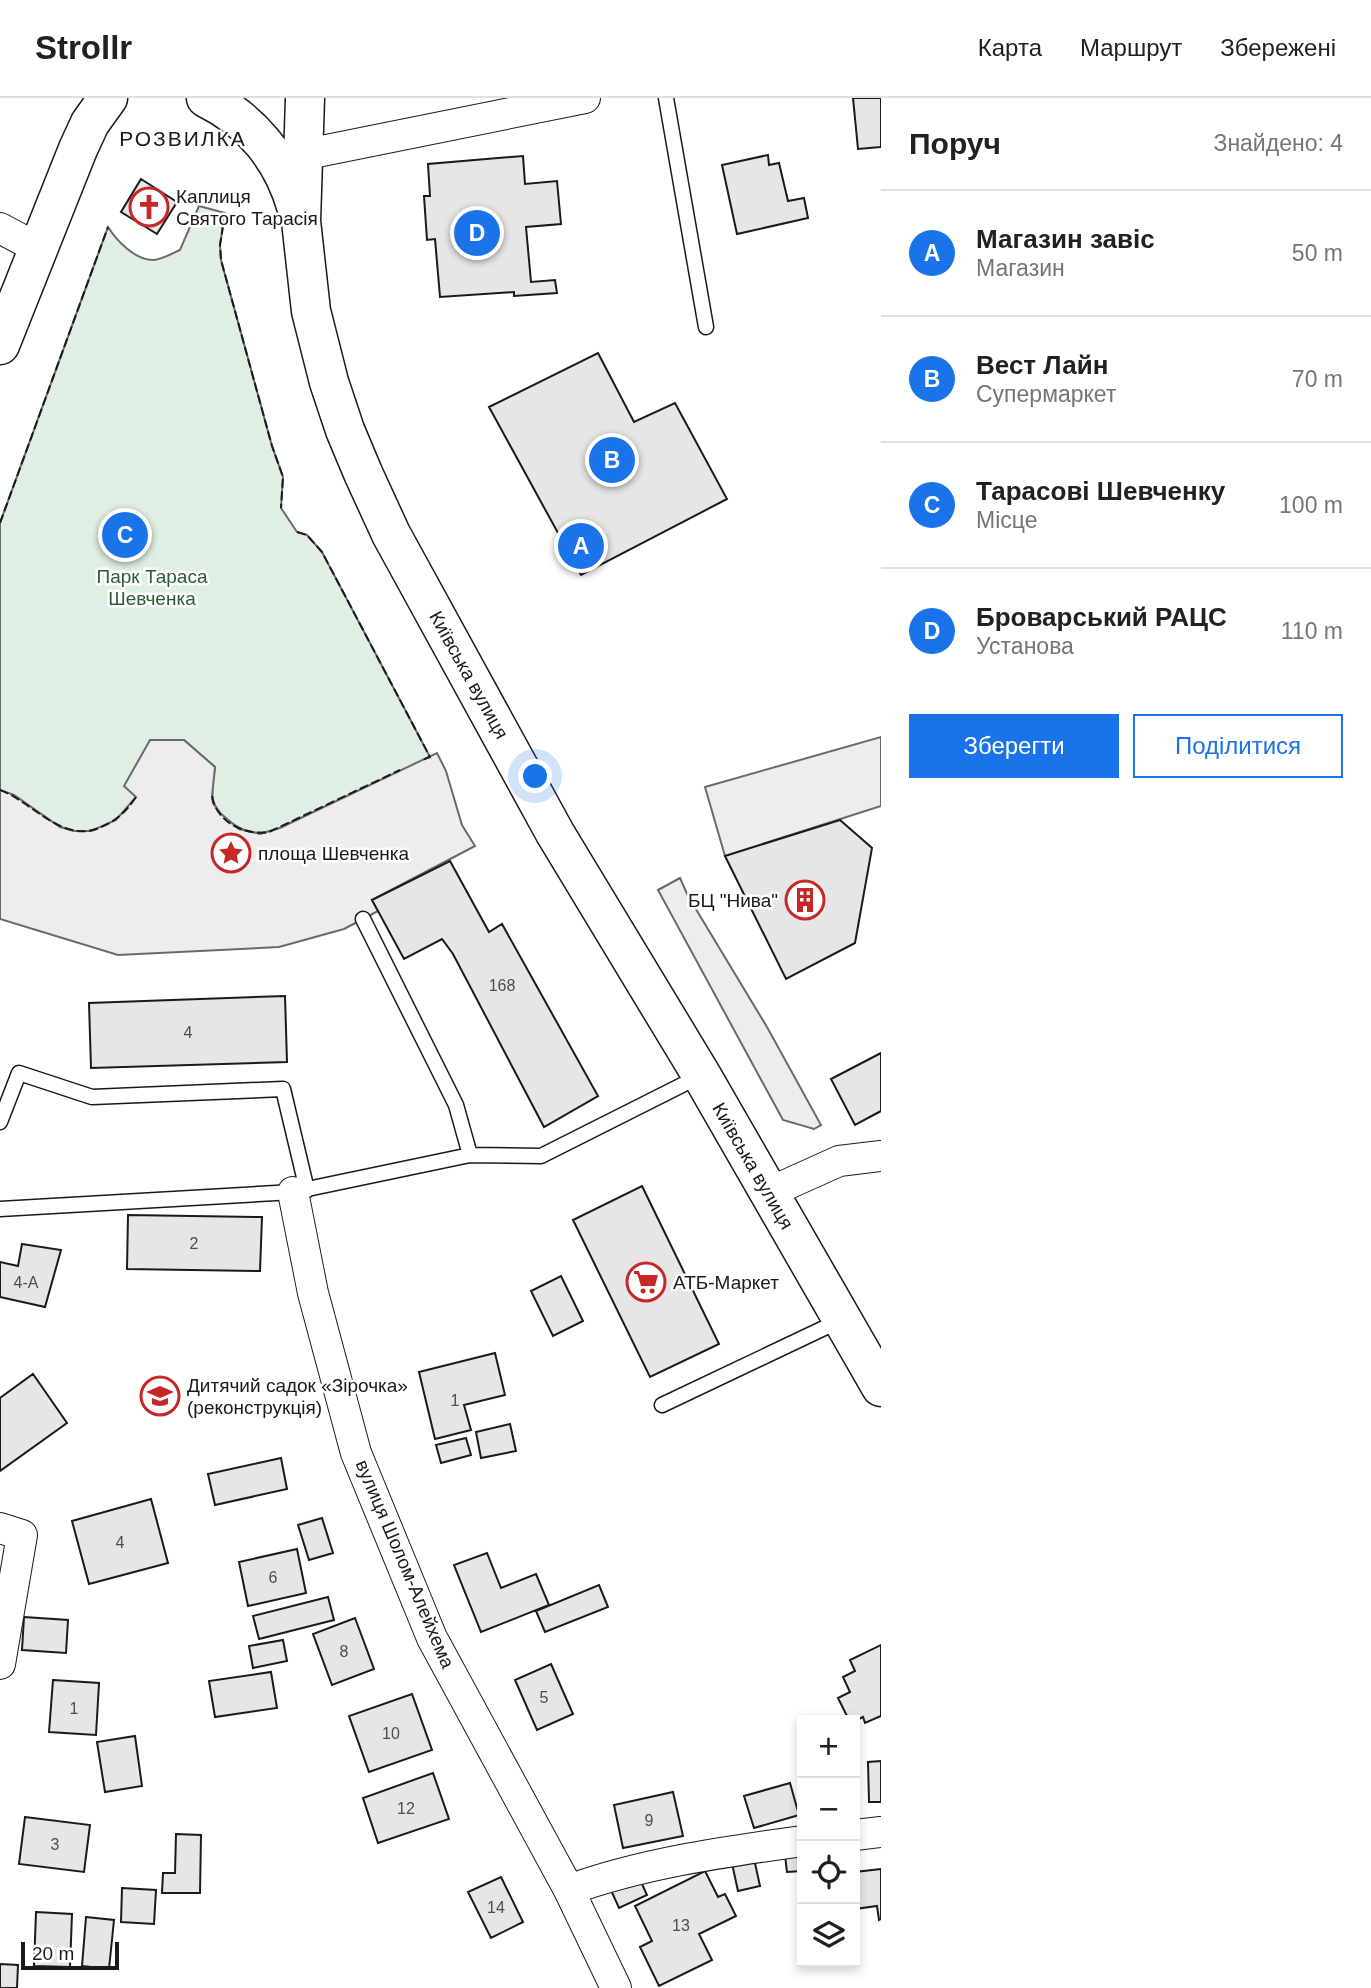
<!DOCTYPE html>
<html lang="uk">
<meta charset="utf-8">
<style>
body{margin:0;font-family:Helvetica,sans-serif;background:#f6f6f6;color:#202124}
.controls{position:absolute;right:21px;bottom:21px;display:grid;overflow:hidden;border-radius:0px;box-shadow:0 4px 10px #0003}
.controls button{width:63px;height:63px;display:grid;place-items:center;padding:0;border:0;border-bottom:2px solid #e0e0e0;background:#fff;color:#202124;font:35px sans-serif}
.scale{position:absolute;left:21px;bottom:18px;width:98px;box-sizing:border-box;padding-left:7px;border:4px solid #1a1a1a;border-top:0;font-size:19px;line-height:24px;white-space:nowrap;color:#1a1a1a;-webkit-text-stroke:5px #fff;paint-order:stroke}
.you{position:absolute;left:536px;top:679px;width:24px;height:24px;margin:-18px;border:5px solid #fff;border-radius:50%;background:#1a73e8;box-shadow:0 0 0 10px #1a73e833}
.badge{display:grid;place-items:center;width:46px;height:46px;border-radius:50%;background:#1a73e8;color:#fff;font-size:23px;font-weight:700}
.pin{position:absolute;translate:-50% -50%;border:4px solid #fff;box-shadow:0 2px 7px #0006}
.list{margin:0;padding:0;list-style:none}
h2{display:flex;justify-content:space-between;align-items:center;height:91px;margin:0;padding:0 28px;font-size:30px}
h2 small{font-size:23px;font-weight:400;color:#757577}
.list li{display:grid;grid-template-columns:46px 1fr auto;gap:21px;align-items:center;box-sizing:border-box;height:126px;padding:0 28px;border-top:2px solid #e0e0e0}
.list b{display:block;font-size:26px;white-space:nowrap}
.list p{margin:0;font-size:23px;white-space:nowrap;color:#757577}
.list em{font-size:23px;font-style:normal;color:#757577}
.actions{display:flex;gap:14px;padding:21px 28px}
.actions a{flex:1;padding:16px 0;border:2px solid #1a73e8;border-radius:0px;text-align:center;font-size:24px;color:#1a73e8}
.actions .main{background:#1a73e8;color:#fff}
.icon{flex:none;width:38px;height:38px;fill:none;stroke:currentColor;stroke-width:2;stroke-linecap:round;stroke-linejoin:round}
.map{position:relative;flex:none;width:881px;height:1890px;overflow:hidden}
header{display:flex;align-items:center;gap:42px;box-sizing:border-box;height:98px;padding:0 35px;background:#fff;border-bottom:2px solid #e0e0e0}
header strong{font-size:33px}
nav{display:flex;gap:38px;margin-inline-start:auto;font-size:24px}
main{display:flex}
aside{flex:1;background:#fff}
.map>svg:first-child{display:block}
.green{fill:#e0efe3;stroke:#6a6a6a;stroke-width:2}
.parking{fill:#ededed;stroke:#6a6a6a;stroke-width:2}
.building{fill:#e6e6e6;stroke:#1a1a1a;stroke-width:2}
.lines{fill:none;stroke-linecap:round;stroke-linejoin:round}
.lane-casing{stroke:#1a1a1a;stroke-width:17}
.street-casing{stroke:#1a1a1a;stroke-width:32}
.primary-casing{stroke:#1a1a1a;stroke-width:41}
.lane{stroke:#fff;stroke-width:14}
.street{stroke:#fff;stroke-width:30}
.primary{stroke:#fff;stroke-width:38}
.fence{stroke:#1a1a1a;stroke-width:2;stroke-dasharray:9 3.5;stroke-linecap:butt}
.labels{text-anchor:middle;dominant-baseline:central;stroke-width:5;stroke-linejoin:round;paint-order:stroke}
.number-label{font-size:16px;fill:#4d4d4d}
.poi-label{font-size:19px;fill:#1a1a1a;stroke:#fff;text-anchor:start}
.park-label{font-size:19px;fill:#2b5a34;stroke:#fff}
.street-label{font-size:19px;fill:#1a1a1a;stroke:#fff}
.neighbourhood-label{font-size:21px;letter-spacing:2px;fill:#1a1a1a;stroke:#fff}
</style>
<header>
<strong>Strollr</strong>
<nav><a>Карта</a><a>Маршрут</a><a>Збережені</a></nav>
</header>
<main>
<div class="map">
<svg width="881" height="1890" viewBox="0 0 881 1890">
<rect width="100%" height="100%" fill="#fff"/>
<path class="green" d="M 199,108 L 225,115 L 220,147 L 221,162 L 272,348 L 283,379 L 281,410 L 297,434 L 307,437 L 322,454 L 430,659 L 280,730 C 259,739 243,735 225,720 C 220,715 214,709 213,702 C 211,692 214,679 215,669 L 184,642 L 150,642 C 146,661 144,684 135,701 C 122,727 87,741 61,729 C 39,719 23,700 0,692 L 0,425 L 108,129 C 117,143 135,162 153,162 C 161,162 173,155 180,152 Z"/>
<path class="parking" d="M 881,639 L 881,708 L 725,758 L 705,689 Z
M 150,642 L 184,642 L 215,669 L 212,698 L 213,705 L 220,715 L 239,731 L 260,736 L 280,730 L 437,655 L 446,673 L 462,727 L 475,748 L 372,802 L 378,813 L 363,821 L 344,831 L 279,849 L 118,857 L 0,821 L 0,692 L 14,697 L 60,729 L 74,733 L 91,733 L 116,722 L 136,699 L 124,688 Z
M 680,780 L 688,798 L 767,929 L 821,1027 L 814,1031 L 783,1022 L 658,792 Z"/>
<path class="building" d="M 853,0 L 881,0 L 881,49 L 858,51 Z
M 768,57 L 769,67 L 779,65 L 788,103 L 804,100 L 808,120 L 737,136 L 722,67 Z
M 523,58 L 525,86 L 557,83 L 561,126 L 526,129 L 531,184 L 555,182 L 557,195 L 514,198 L 514,194 L 440,199 L 435,141 L 427,142 L 424,98 L 430,98 L 428,66 Z
M 141,81 L 177,104 L 157,136 L 121,114 Z
M 598,255 L 634,324 L 675,305 L 727,401 L 581,477 L 489,309 Z
M 840,722 L 872,750 L 855,845 L 786,881 L 725,758 Z
M 450,763 L 489,834 L 502,826 L 598,998 L 544,1029 L 453,856 L 442,841 L 404,861 L 372,802 Z
M 285,898 L 287,964 L 91,970 L 89,905 Z
M 881,955 L 881,1013 L 855,1027 L 831,981 Z
M 642,1088 L 719,1246 L 650,1279 L 573,1122 Z
M 128,1117 L 262,1119 L 260,1173 L 127,1171 Z
M 22,1146 L 61,1152 L 45,1209 L 0,1199 L 0,1164 L 18,1168 Z
M 561,1178 L 583,1223 L 553,1238 L 531,1193 Z
M 495,1255 L 505,1297 L 464,1307 L 471,1332 L 435,1341 L 419,1274 Z
M 33,1276 L 67,1325 L 0,1373 L 0,1300 Z
M 510,1326 L 516,1353 L 481,1360 L 476,1334 Z
M 466,1340 L 471,1357 L 441,1365 L 436,1347 Z
M 281,1360 L 287,1391 L 215,1407 L 208,1376 Z
M 151,1401 L 168,1465 L 89,1486 L 72,1423 Z
M 322,1420 L 333,1455 L 309,1462 L 298,1427 Z
M 297,1451 L 306,1495 L 248,1508 L 239,1464 Z
M 487,1455 L 501,1490 L 536,1476 L 549,1507 L 481,1534 L 454,1467 Z
M 599,1487 L 608,1509 L 545,1534 L 536,1513 Z
M 328,1499 L 334,1522 L 259,1541 L 253,1518 Z
M 24,1519 L 68,1522 L 66,1555 L 22,1552 Z
M 355,1520 L 374,1571 L 332,1587 L 313,1536 Z
M 283,1542 L 287,1563 L 253,1570 L 249,1548 Z
M 881,1547 L 881,1618 L 865,1625 L 863,1619 L 855,1623 L 849,1622 L 838,1600 L 850,1594 L 843,1579 L 855,1573 L 850,1562 Z
M 551,1566 L 573,1616 L 537,1632 L 515,1582 Z
M 271,1574 L 277,1610 L 215,1619 L 209,1583 Z
M 53,1582 L 99,1585 L 96,1637 L 49,1634 Z
M 412,1596 L 432,1652 L 369,1674 L 349,1618 Z
M 135,1638 L 142,1688 L 105,1694 L 97,1644 Z
M 881,1663 L 881,1704 L 869,1704 L 868,1664 Z
M 433,1675 L 449,1721 L 378,1745 L 363,1700 Z
M 790,1685 L 799,1717 L 754,1730 L 744,1698 Z
M 673,1694 L 683,1738 L 623,1750 L 614,1707 Z
M 25,1719 L 90,1727 L 84,1774 L 19,1766 Z
M 176,1736 L 201,1737 L 200,1795 L 162,1795 L 163,1775 L 175,1775 Z
M 802,1747 L 802,1773 L 787,1774 L 784,1749 Z
M 753,1756 L 760,1788 L 738,1793 L 731,1761 Z
M 881,1771 L 881,1821 L 879,1822 L 877,1808 L 855,1811 L 855,1774 Z
M 705,1773 L 718,1799 L 725,1796 L 736,1818 L 699,1836 L 712,1862 L 659,1888 L 640,1849 L 652,1843 L 635,1808 Z
M 638,1777 L 647,1797 L 619,1810 L 610,1790 Z
M 501,1779 L 523,1824 L 491,1840 L 468,1794 Z
M 122,1790 L 156,1792 L 154,1826 L 121,1824 Z
M 36,1814 L 72,1816 L 70,1869 L 34,1868 Z
M 86,1819 L 114,1822 L 109,1871 L 82,1868 Z
M 0,1866 L 18,1867 L 17,1890 L 0,1890 Z"/>
<g class="lines">
<defs>
<path id="lane" d="M 666,0 L 706,229
M 363,821 L 456,1007 L 470,1057
M 0,1024 L 19,975 L 92,999 L 283,991 L 307,1092
M 0,1111 L 293,1094 L 470,1057 L 541,1058 L 700,978
M 662,1307 L 841,1222"/>
<path id="street" d="M 302,57 L 585,0
M 0,130 L 39,151
M 293,1094 L 313,1195 L 356,1355 L 432,1540 L 569,1792 L 616,1890
M 768,1095 L 839,1063 L 881,1058
M 0,1430 L 22,1437 L 0,1566
M 855,1737 L 881,1734
M 569,1792 C 643,1765 724,1754 802,1743"/>
<path id="primary" d="M 206,0 C 251,22 282,60 296,108
M 305,0 L 301,123 L 311,213 L 329,284 L 345,332 L 363,375 L 391,436 L 555,735 L 702,978 L 881,1289
M 0,247 L 78,51 L 90,25 L 108,0"/>
</defs>
<use href="#lane" class="lane-casing"/>
<use href="#street" class="street-casing"/>
<use href="#primary" class="primary-casing"/>
<use href="#lane" class="lane"/>
<use href="#street" class="street"/>
<use href="#primary" class="primary"/>
<path class="fence" d="M 225,115 L 220,147 L 221,162 L 272,348 L 283,379 L 281,410
M 0,425 L 108,129
M 297,434 L 307,437 L 322,454 L 430,659 L 422,662
M 0,692 C 33,704 61,745 99,730 C 115,724 126,714 136,699
M 212,698 C 216,724 245,738 269,734 L 400,672"/>
</g>
<defs>
<symbol id="church-ring" viewBox="-11 -11 22 22"><circle r="9.5" fill="#fff" stroke="#c62828" stroke-width="1.5"/><path d="M-1.2-6h2.4v3.5h3.3v2.4h-3.3V6h-2.4V-.1h-3.3v-2.4h3.3Z" fill="#c62828"/></symbol>
<symbol id="sight-ring" viewBox="-11 -11 22 22"><circle r="9.5" fill="#fff" stroke="#c62828" stroke-width="1.5"/><path d="M0-6L1.8-2.2L6-1.7L2.9 1.2L3.7 5.4L0 3.3L-3.7 5.4L-2.9 1.2L-6-1.7L-1.8-2.2Z" fill="#c62828"/></symbol>
<symbol id="building-ring" viewBox="-11 -11 22 22"><circle r="9.5" fill="#fff" stroke="#c62828" stroke-width="1.5"/><path d="M-4-6H4V6H1V3H-1V6H-4ZM-2.5-4.3h1.7v1.8h-1.7ZM.8-4.3h1.7v1.8H.8ZM-2.5-1h1.7V.8h-1.7ZM.8-1h1.7V.8H.8Z" fill="#c62828"/></symbol>
<symbol id="supermarket-ring" viewBox="-11 -11 22 22"><circle r="9.5" fill="#fff" stroke="#c62828" stroke-width="1.5"/><path d="M-6-5.5h2.5l.6 2H6L4.5 2H-2.5L-4.4-4H-6ZM-1.5 3.2a1.3 1.3 0 1 0 .1 0ZM3 3.2a1.3 1.3 0 1 0 .1 0Z" fill="#c62828"/></symbol>
<symbol id="school-ring" viewBox="-11 -11 22 22"><circle r="9.5" fill="#fff" stroke="#c62828" stroke-width="1.5"/><path d="M0-5L7-2L0 1L-7-2ZM-4 1L0 2.5L4 1V4Q0 6-4 4Z" fill="#c62828"/></symbol>
</defs>
<g fill-rule="evenodd">
<use href="#church-ring" x="127" y="87" width="44" height="44"/>
<use href="#sight-ring" x="209" y="733" width="44" height="44"/>
<use href="#building-ring" x="783" y="780" width="44" height="44"/>
<use href="#supermarket-ring" x="624" y="1162" width="44" height="44"/>
<use href="#school-ring" x="138" y="1276" width="44" height="44"/>
</g>
<g class="labels">
<g class="number-label">
<text x="502" y="887">168</text>
<text x="188" y="934">4</text>
<text x="194" y="1145">2</text>
<text x="26" y="1184">4-А</text>
<text x="455" y="1302">1</text>
<text x="120" y="1444">4</text>
<text x="273" y="1479">6</text>
<text x="344" y="1553">8</text>
<text x="544" y="1599">5</text>
<text x="74" y="1610">1</text>
<text x="391" y="1635">10</text>
<text x="406" y="1710">12</text>
<text x="649" y="1722">9</text>
<text x="55" y="1746">3</text>
<text x="496" y="1809">14</text>
<text x="681" y="1827">13</text>
</g>
<g class="poi-label">
<text x="176" y="98">Каплиця<tspan x="176" dy="22">Святого Тарасія</tspan></text>
<text x="258" y="755">площа Шевченка</text>
<text x="778" y="802" text-anchor="end">БЦ "Нива"</text>
<text x="673" y="1184">АТБ-Маркет</text>
<text x="187" y="1287">Дитячий садок «Зірочка»<tspan x="187" dy="22">(реконструкція)</tspan></text>
</g>
<g class="park-label">
<text x="152" y="478">Парк Тараса<tspan x="152" dy="22">Шевченка</tspan></text>
</g>
<g class="street-label">
<text transform="translate(469 577) rotate(61)">Київська вулиця</text>
<text transform="translate(753 1068) rotate(60)">Київська вулиця</text>
<text transform="translate(405 1466) rotate(67)">вулиця Шолом-Алейхема</text>
</g>
<g class="neighbourhood-label">
<text x="183" y="40">РОЗВИЛКА</text>
</g>
</g>
</svg>
<div class="controls">
<button>+</button>
<button>−</button>
<button><svg class="icon" aria-label="locate" viewBox="0 0 24 24"><circle cx="12" cy="12" r="6"/><path d="M12 2v4M12 18v4M2 12h4M18 12h4"/></svg></button>
<button><svg class="icon" aria-label="layers" viewBox="0 0 24 24"><path d="M12 4l9 5-9 5-9-5zM3 14l9 5 9-5"/></svg></button>
</div>
<div class="scale">20 m</div>
<div class="you"></div>
<div class="pin badge" style="left:581px;top:448px">A</div>
<div class="pin badge" style="left:612px;top:362px">B</div>
<div class="pin badge" style="left:125px;top:437px">C</div>
<div class="pin badge" style="left:477px;top:135px">D</div>
</div>
<aside>
<h2>Поруч<small>Знайдено: 4</small></h2>
<ul class="list">
<li><span class="badge">A</span><div><b>Магазин завіс</b><p>Магазин</p></div><em>50 m</em></li>
<li><span class="badge">B</span><div><b>Вест Лайн</b><p>Супермаркет</p></div><em>70 m</em></li>
<li><span class="badge">C</span><div><b>Тарасові Шевченку</b><p>Місце</p></div><em>100 m</em></li>
<li><span class="badge">D</span><div><b>Броварський РАЦС</b><p>Установа</p></div><em>110 m</em></li>
</ul>
<div class="actions"><a class="main">Зберегти</a><a>Поділитися</a></div>
</aside>
</main>
